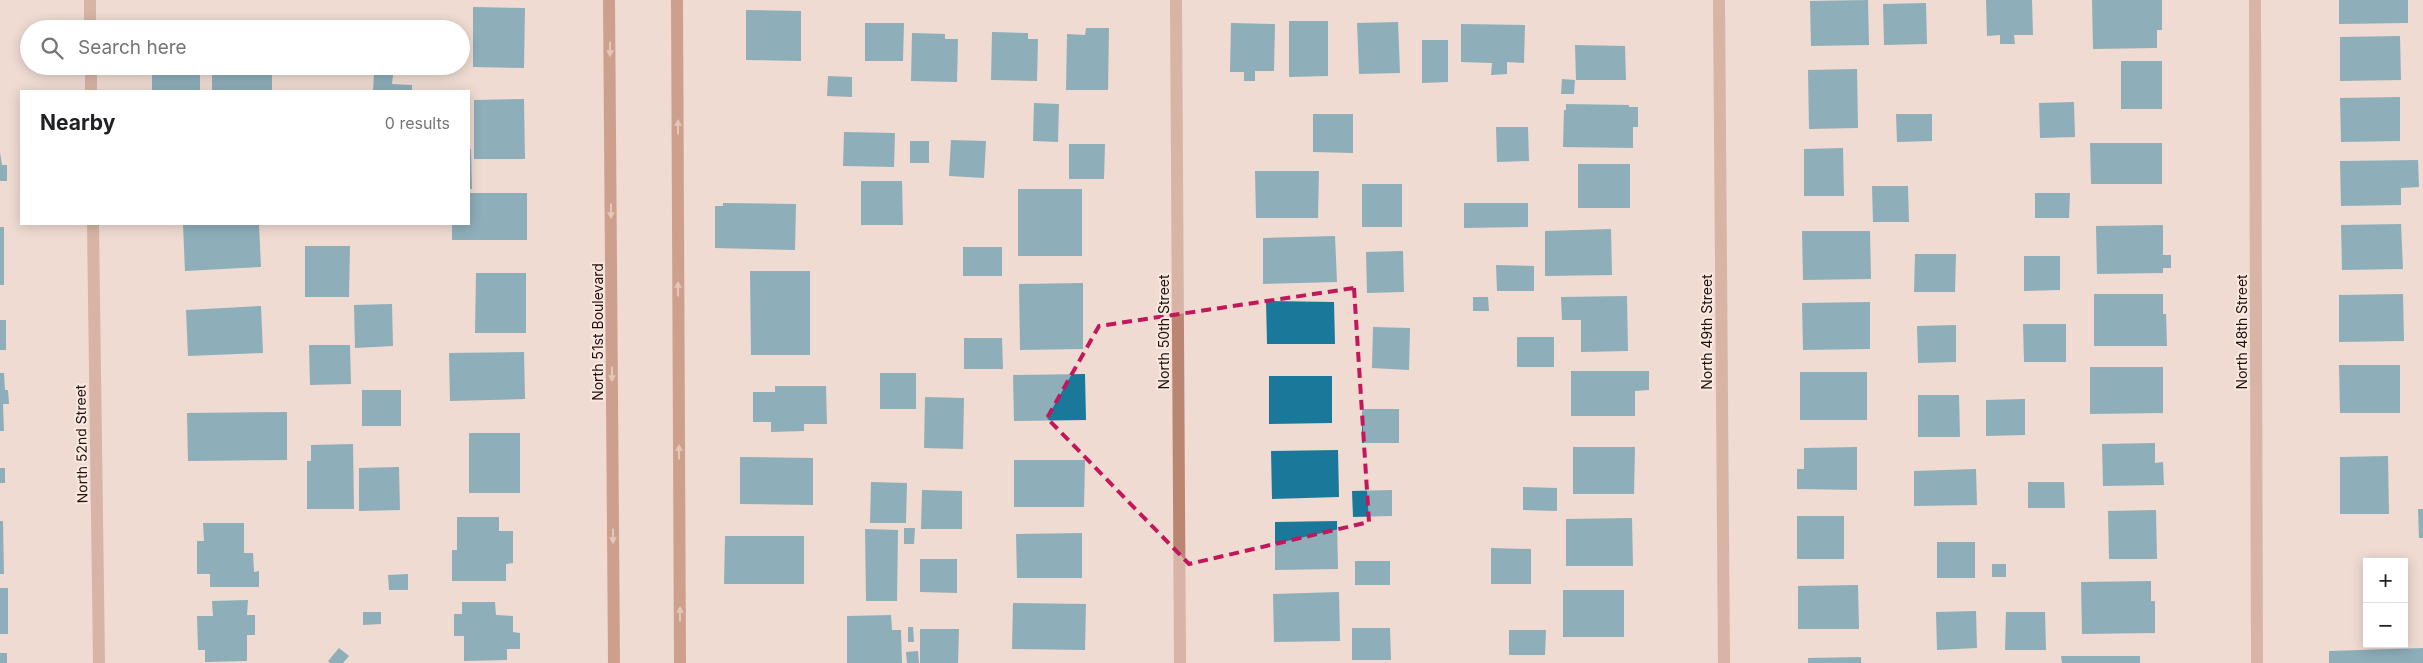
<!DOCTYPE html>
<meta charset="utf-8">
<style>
body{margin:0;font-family:Inter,sans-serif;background:#f2f2f2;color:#202124}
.controls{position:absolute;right:15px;bottom:15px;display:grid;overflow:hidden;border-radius:0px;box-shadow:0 2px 12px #0003}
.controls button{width:45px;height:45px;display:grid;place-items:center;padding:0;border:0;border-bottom:1px solid #e0e0e0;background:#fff;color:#202124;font:25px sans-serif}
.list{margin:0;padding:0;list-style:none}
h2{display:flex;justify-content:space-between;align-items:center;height:65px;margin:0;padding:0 20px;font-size:21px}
h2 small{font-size:16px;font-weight:400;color:#757577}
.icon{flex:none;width:28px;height:28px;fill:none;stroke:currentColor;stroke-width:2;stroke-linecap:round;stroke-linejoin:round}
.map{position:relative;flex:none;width:2423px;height:663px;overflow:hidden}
.search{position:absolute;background:#fff;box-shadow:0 2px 12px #0003;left:20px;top:20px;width:450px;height:55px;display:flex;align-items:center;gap:12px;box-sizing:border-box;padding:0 18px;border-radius:28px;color:#757577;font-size:19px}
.panel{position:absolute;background:#fff;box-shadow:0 2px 12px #0003;left:20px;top:90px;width:450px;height:135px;border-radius:0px}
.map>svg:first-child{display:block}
.building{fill:#1a799b}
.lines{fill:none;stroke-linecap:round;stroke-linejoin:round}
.street{stroke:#ba8671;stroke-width:12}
.secondary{stroke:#a25939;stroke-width:12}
.oneway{fill:#d8af9d}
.marked{fill:none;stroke:#c2185b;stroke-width:4;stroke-dasharray:10 6;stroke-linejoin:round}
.labels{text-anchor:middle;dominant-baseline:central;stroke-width:4;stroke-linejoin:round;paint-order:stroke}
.street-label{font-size:14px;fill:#19120f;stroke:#fce8df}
</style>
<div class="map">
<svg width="2423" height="663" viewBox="0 0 2423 663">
<rect width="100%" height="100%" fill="#efdbd2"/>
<path class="building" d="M 1868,0 L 1869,45 L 1811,46 L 1810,1 Z
M 1986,0 L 2032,0 L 2033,35 L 2014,35 L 2015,44 L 2000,44 L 2000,35 L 1987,36 Z
M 2092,0 L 2162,0 L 2162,30 L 2157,30 L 2157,48 L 2093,49 Z
M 2339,0 L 2408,0 L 2408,23 L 2339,24 Z
M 1926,3 L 1927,44 L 1884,45 L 1883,4 Z
M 473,7 L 525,8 L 524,68 L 473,67 Z
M 746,10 L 801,11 L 801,61 L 746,60 Z
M 1289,21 L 1328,21 L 1328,76 L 1289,77 Z
M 1398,22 L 1400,73 L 1359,74 L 1357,23 Z
M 865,23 L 904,23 L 903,61 L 865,61 Z
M 1231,23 L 1275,24 L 1274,71 L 1255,71 L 1255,81 L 1244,81 L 1244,72 L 1230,72 Z
M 1461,24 L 1525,25 L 1524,63 L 1507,62 L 1507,74 L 1491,75 L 1492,63 L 1461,62 Z
M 1086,28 L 1109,28 L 1108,90 L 1066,90 L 1067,34 L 1085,35 Z
M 992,32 L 1028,33 L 1028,39 L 1038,39 L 1037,81 L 991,80 Z
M 912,33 L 945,34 L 945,39 L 958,39 L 957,82 L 911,81 Z
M 2400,36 L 2401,80 L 2340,81 L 2340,37 Z
M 1422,40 L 1448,40 L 1448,82 L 1422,83 Z
M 1575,45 L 1625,46 L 1626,80 L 1576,80 Z
M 2121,61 L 2162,61 L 2162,109 L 2121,109 Z
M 152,66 L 200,66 L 200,91 L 152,91 Z
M 212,66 L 272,66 L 272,91 L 212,91 Z
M 1857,69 L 1858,128 L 1809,129 L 1808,70 Z
M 374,74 L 393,75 L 392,84 L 412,85 L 412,91 L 373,91 Z
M 828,76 L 852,77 L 852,97 L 827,96 Z
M 1562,79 L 1575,80 L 1574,94 L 1561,94 Z
M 2400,97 L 2400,141 L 2341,142 L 2340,98 Z
M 524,99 L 525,159 L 474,159 L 474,100 Z
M 2074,102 L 2075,137 L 2040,138 L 2039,103 Z
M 1034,103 L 1059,104 L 1058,142 L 1033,141 Z
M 1566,104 L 1629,105 L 1629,107 L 1638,107 L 1638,127 L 1633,127 L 1633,148 L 1563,147 L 1564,110 L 1566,110 Z
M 1313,114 L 1353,114 L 1353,153 L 1313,152 Z
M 1896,114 L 1932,114 L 1932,141 L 1897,142 Z
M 1496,127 L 1528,127 L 1529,161 L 1497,162 Z
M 844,132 L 895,133 L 894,167 L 843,166 Z
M 951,140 L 986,141 L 984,178 L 949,176 Z
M 910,141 L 929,141 L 929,163 L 910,163 Z
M 2090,143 L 2162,143 L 2162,184 L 2091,184 Z
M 1069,144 L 1105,144 L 1104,179 L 1069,179 Z
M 1843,148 L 1844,196 L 1804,196 L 1804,149 Z
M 471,149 L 472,189 L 469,189 L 469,150 Z
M 0,152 L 2,165 L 7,165 L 7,181 L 0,181 Z
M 2418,160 L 2419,187 L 2401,188 L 2401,205 L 2341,206 L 2340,161 Z
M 1578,164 L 1630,164 L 1630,208 L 1578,208 Z
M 1255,171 L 1319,171 L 1318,218 L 1256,218 Z
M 861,181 L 902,181 L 903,225 L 861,225 Z
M 1362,184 L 1402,184 L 1402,227 L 1362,227 Z
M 1872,186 L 1908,186 L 1909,222 L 1873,222 Z
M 1018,189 L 1082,189 L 1082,256 L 1018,256 Z
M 469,193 L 527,193 L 527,240 L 452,240 L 452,224 L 469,224 Z
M 2035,193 L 2070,193 L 2069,218 L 2035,218 Z
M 723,203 L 796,204 L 795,250 L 715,248 L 715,206 L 723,206 Z
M 1464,203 L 1528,203 L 1528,227 L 1464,228 Z
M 259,224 L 261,267 L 185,271 L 183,225 Z
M 2401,224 L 2403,269 L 2342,270 L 2341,225 Z
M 2163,225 L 2163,255 L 2171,255 L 2171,268 L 2163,268 L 2163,273 L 2097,274 L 2096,226 Z
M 0,227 L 4,227 L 4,285 L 0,285 Z
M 1611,229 L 1612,275 L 1545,276 L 1545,231 Z
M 1802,231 L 1870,231 L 1871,279 L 1803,280 Z
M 1335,236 L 1337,282 L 1263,284 L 1263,238 Z
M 305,246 L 350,246 L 349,297 L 305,297 Z
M 963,247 L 1002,247 L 1002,276 L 963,276 Z
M 1403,251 L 1404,292 L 1367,293 L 1366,252 Z
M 1915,254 L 1956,254 L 1955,292 L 1914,292 Z
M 2024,256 L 2060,256 L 2060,290 L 2024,291 Z
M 1496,265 L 1534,266 L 1534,291 L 1497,291 Z
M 750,271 L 810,271 L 810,355 L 751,355 Z
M 476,273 L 526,273 L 526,333 L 475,333 Z
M 1083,283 L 1083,349 L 1020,350 L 1019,284 Z
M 2094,294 L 2163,294 L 2163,314 L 2166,314 L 2167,346 L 2094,346 Z
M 2403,294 L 2404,341 L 2339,342 L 2339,295 Z
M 1627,296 L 1628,351 L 1581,352 L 1581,320 L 1562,320 L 1561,297 Z
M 1473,297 L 1488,297 L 1489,311 L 1473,311 Z
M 1266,301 L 1334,302 L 1335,344 L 1267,344 Z
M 1870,302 L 1870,349 L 1803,350 L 1802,303 Z
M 392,304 L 393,346 L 355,348 L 354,305 Z
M 261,306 L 263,353 L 188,356 L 186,310 Z
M 0,320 L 6,320 L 6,350 L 0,350 Z
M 2023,324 L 2066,324 L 2066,362 L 2024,362 Z
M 1956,325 L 1956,362 L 1918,363 L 1917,326 Z
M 1373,327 L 1410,328 L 1409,370 L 1372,368 Z
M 1517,337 L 1554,337 L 1554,367 L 1517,367 Z
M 964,338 L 1002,338 L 1003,369 L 964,369 Z
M 309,345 L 350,345 L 351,384 L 310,385 Z
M 524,352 L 525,399 L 450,401 L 449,353 Z
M 2339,365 L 2400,365 L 2400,413 L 2340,413 Z
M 2090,367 L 2163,367 L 2163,413 L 2090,414 Z
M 1571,371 L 1649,371 L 1649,390 L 1635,391 L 1635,416 L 1571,416 Z
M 1800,372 L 1867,372 L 1867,420 L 1800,420 Z
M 0,373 L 4,373 L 5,390 L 8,390 L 9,404 L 3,404 L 4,431 L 0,431 Z
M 880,373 L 916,373 L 916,409 L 880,409 Z
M 1085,374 L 1086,420 L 1014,421 L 1013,375 Z
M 1269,376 L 1332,376 L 1332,423 L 1269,424 Z
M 775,386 L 826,386 L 827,424 L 804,424 L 804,431 L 771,432 L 771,422 L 753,422 L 753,392 L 775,392 Z
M 362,390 L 401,390 L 401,426 L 362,426 Z
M 1918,395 L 1959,395 L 1960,437 L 1918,437 Z
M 925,397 L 964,398 L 963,449 L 924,448 Z
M 2025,399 L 2025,435 L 1986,436 L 1986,400 Z
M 1362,409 L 1399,409 L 1399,443 L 1362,443 Z
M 287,412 L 287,460 L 188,461 L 187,413 Z
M 469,433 L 520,433 L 520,493 L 469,493 Z
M 2155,443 L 2155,463 L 2163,462 L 2164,485 L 2103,486 L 2102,444 Z
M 353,444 L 354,509 L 307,509 L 307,461 L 311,461 L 311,445 Z
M 1573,447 L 1635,447 L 1634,494 L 1573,494 Z
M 1857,447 L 1857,490 L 1797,489 L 1797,469 L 1804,469 L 1804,448 Z
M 1338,450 L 1339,497 L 1272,499 L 1271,451 Z
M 2388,456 L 2389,514 L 2340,514 L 2340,457 Z
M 740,457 L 813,458 L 813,505 L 740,504 Z
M 1014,460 L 1085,460 L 1084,507 L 1014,507 Z
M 399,467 L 400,510 L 359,511 L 359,468 Z
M 0,468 L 5,468 L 5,483 L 0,483 Z
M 1976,469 L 1977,505 L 1914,506 L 1914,471 Z
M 871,482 L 907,483 L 906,523 L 870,523 Z
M 2028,482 L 2064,482 L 2065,508 L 2028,508 Z
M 1523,487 L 1557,488 L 1557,511 L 1523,510 Z
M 922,490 L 962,491 L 962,529 L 921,529 Z
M 1392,490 L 1392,516 L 1353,517 L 1352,491 Z
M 2418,509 L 2423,509 L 2423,538 L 2419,538 Z
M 2156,510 L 2157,559 L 2109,559 L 2108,511 Z
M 1797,516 L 1844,516 L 1844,559 L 1797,559 Z
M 457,517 L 499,517 L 499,531 L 513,531 L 513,563 L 506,564 L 506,581 L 452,581 L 452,550 L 457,550 Z
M 1632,518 L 1633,566 L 1566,566 L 1566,519 Z
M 0,521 L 3,521 L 4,574 L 0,574 Z
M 1337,521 L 1338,569 L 1275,570 L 1275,522 Z
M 203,523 L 244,523 L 244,553 L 253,553 L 254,572 L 259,571 L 259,587 L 210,587 L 210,574 L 197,574 L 197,541 L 204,541 Z
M 904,528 L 915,528 L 914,544 L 904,544 Z
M 865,529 L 898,530 L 897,601 L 866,601 Z
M 1082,533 L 1082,578 L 1017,578 L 1016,534 Z
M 725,536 L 804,536 L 804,584 L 724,584 Z
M 1937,542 L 1975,542 L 1975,578 L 1937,578 Z
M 1491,548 L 1531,549 L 1531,584 L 1491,584 Z
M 920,559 L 957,559 L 957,593 L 920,592 Z
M 1355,561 L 1390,561 L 1390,585 L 1355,585 Z
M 1992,564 L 2006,564 L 2006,577 L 1992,577 Z
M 408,574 L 408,590 L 389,590 L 388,575 Z
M 2151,581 L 2151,601 L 2155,601 L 2155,633 L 2082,634 L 2081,582 Z
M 1858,585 L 1859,629 L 1798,629 L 1798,586 Z
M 0,588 L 8,588 L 8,634 L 0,634 Z
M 1563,590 L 1624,590 L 1624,637 L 1563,637 Z
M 1339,592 L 1340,641 L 1274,642 L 1273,594 Z
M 248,600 L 247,615 L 255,615 L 255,635 L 247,635 L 247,661 L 205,662 L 205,650 L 198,650 L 197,616 L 213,616 L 212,601 Z
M 462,602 L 495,602 L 496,615 L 513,616 L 513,632 L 520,633 L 520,649 L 507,649 L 507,660 L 464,661 L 464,636 L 454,636 L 454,614 L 462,614 Z
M 1013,603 L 1086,604 L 1085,650 L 1012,649 Z
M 1976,611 L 1977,648 L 1937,650 L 1936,612 Z
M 363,612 L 381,612 L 381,624 L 363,625 Z
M 2006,612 L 2045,612 L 2046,650 L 2005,650 Z
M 891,615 L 892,630 L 901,630 L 902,663 L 847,663 L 847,616 Z
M 908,627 L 913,627 L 914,642 L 908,642 Z
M 1352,628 L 1390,628 L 1391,660 L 1352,660 Z
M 920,629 L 959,629 L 958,663 L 920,663 Z
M 1509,630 L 1546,630 L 1545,655 L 1509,655 Z
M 339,648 L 349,656 L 343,663 L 330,663 L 328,661 Z
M 2423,648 L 2423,663 L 2329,663 L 2329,651 Z
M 918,651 L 919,663 L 907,663 L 906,652 Z
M 0,653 L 7,653 L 7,663 L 0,663 Z
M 2061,656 L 2140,656 L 2140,663 L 2062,663 Z
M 1861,657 L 1861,663 L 1808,663 L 1808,658 Z"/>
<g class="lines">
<path class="street" d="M 90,0 L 90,29
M 1176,0 L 1180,663
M 1719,0 L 1724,663
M 2255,0 L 2257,663
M 91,66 L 91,91
M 93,224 L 99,663"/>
<path class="secondary" d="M 609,0 L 614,663
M 677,0 L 680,663"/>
</g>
<defs><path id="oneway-solid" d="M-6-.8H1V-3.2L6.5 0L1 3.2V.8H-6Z" transform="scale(1.25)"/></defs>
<g class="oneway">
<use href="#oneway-solid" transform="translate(610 49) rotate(90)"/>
<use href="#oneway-solid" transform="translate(678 127) rotate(-90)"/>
<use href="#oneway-solid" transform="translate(611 211) rotate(90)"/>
<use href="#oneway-solid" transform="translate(678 289) rotate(-90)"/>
<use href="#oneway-solid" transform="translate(612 374) rotate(90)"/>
<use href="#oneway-solid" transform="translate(679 452) rotate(-90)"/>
<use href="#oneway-solid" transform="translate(613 536) rotate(90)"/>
<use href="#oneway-solid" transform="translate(680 614) rotate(-90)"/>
</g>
<path d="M0 0H2423V663H0ZM 1354,288 L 1369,522 L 1189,564 L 1047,418 L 1099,326 Z" fill="#efdbd2" fill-opacity=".55" fill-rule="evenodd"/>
<path class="marked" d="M 1354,288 L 1369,522 L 1189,564 L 1047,418 L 1099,326 Z"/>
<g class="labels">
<g class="street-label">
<text transform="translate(597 332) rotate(-90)">North 51st Boulevard</text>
<text transform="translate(1163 332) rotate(-90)">North 50th Street</text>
<text transform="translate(1706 332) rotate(-90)">North 49th Street</text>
<text transform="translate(2241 332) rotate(-90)">North 48th Street</text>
<text transform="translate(81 444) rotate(-91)">North 52nd Street</text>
</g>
</g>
</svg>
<div class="controls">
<button>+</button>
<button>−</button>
</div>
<div class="search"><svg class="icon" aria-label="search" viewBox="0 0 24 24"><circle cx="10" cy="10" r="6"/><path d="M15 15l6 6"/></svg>Search here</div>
<section class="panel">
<h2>Nearby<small>0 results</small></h2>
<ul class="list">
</ul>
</section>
</div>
